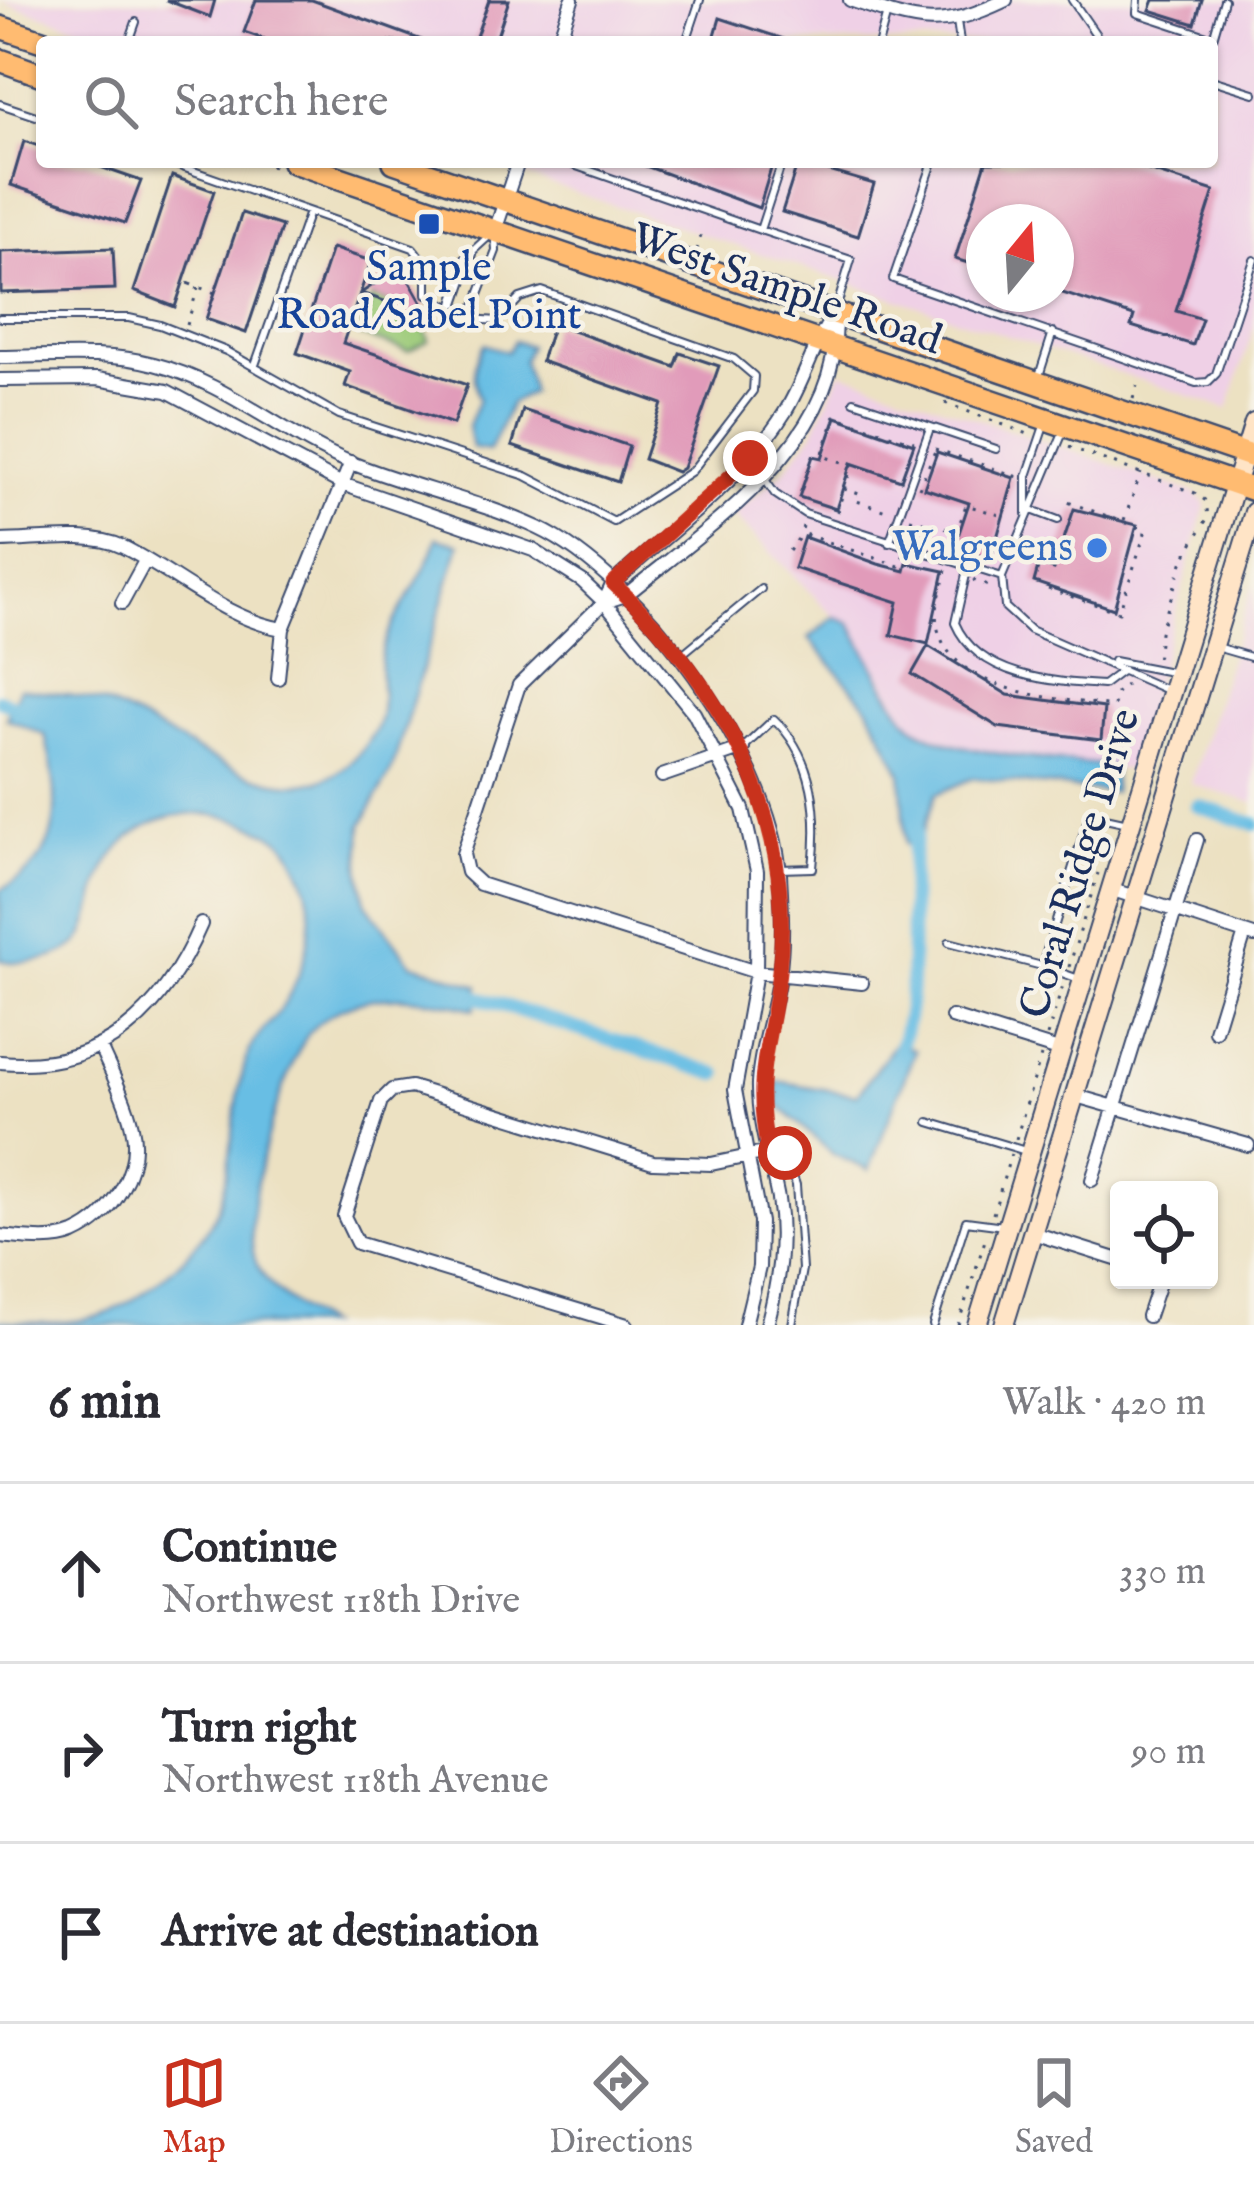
<!DOCTYPE html>
<meta charset="utf-8">
<style>
body{margin:0;font-family:"IM FELL English",serif;background:#f2f2f3;color:#2b2b33}
.controls{position:absolute;right:36px;bottom:36px;display:grid;overflow:hidden;border-radius:12px;box-shadow:0 3px 9px #0004}
.controls button{width:108px;height:108px;display:grid;place-items:center;padding:0;border:0;border-bottom:3px solid #e1e1e2;background:#fff;color:#2b2b33;font:60px sans-serif}
.compass{position:absolute;left:966px;top:204px;width:108px;height:108px;border-radius:50%;background:#fff;box-shadow:0 3px 9px #0004;rotate:18deg}
.stop{position:absolute;width:36px;height:36px;margin:-27px;border:9px solid #c8321e;border-radius:50%;background:#fff}
.stop.end{background:#c8321e;border-color:#fff;box-shadow:0 3px 12px #0008}
.list{margin:0;padding:0;list-style:none}
h2{display:flex;justify-content:space-between;align-items:center;height:156px;margin:0;padding:0 48px;font-size:51px}
h2 small{font-size:39px;font-weight:400;color:#7c7c81}
.list li{display:grid;grid-template-columns:78px 1fr auto;gap:36px;align-items:center;box-sizing:border-box;height:180px;padding:0 48px;border-top:3px solid #e1e1e2}
.list b{display:block;font-size:45px;white-space:nowrap}
.list p{margin:0;font-size:39px;white-space:nowrap;color:#7c7c81}
.list em{font-size:39px;font-style:normal;color:#7c7c81}
.icon{flex:none;width:66px;height:66px;fill:none;stroke:currentColor;stroke-width:2;stroke-linecap:round;stroke-linejoin:round}
.map{position:relative;flex:none;width:1254px;height:1325px;overflow:hidden}
.search{position:absolute;background:#fff;box-shadow:0 3px 9px #0004;left:36px;right:36px;top:36px;height:132px;display:flex;align-items:center;gap:30px;box-sizing:border-box;padding:0 42px;border-radius:12px;color:#7c7c81;font-size:45px}
.sheet{height:696px;background:#fff}
nav{display:flex;justify-content:space-around;align-items:center;box-sizing:border-box;height:168px;border-top:3px solid #e1e1e2;background:#fff;font-size:33px;color:#7c7c81}
nav a{display:grid;justify-items:center;gap:6px}
nav .on{color:#c8321e}
.map>svg:first-child{display:block}
.built{fill:#efd0e6;fill-rule:evenodd}
.green{fill:#9dcb79;stroke:#5c7d6c;stroke-width:3}
.water{fill:#67bee4;stroke:#4176a1;stroke-width:3}
.lines{fill:none;stroke-linecap:round;stroke-linejoin:round}
.canal{stroke:#67bee4;stroke-width:14}
.building{fill:#e19bba}
.lane-casing{stroke:#3a4a6d;stroke-width:10}
.street-casing{stroke:#3a4a6d;stroke-width:16}
.secondary-casing{stroke:#3a4a6d;stroke-width:22}
.primary-casing{stroke:#3a4a6d;stroke-width:26}
.path{stroke:#3a4a6d;stroke-width:3;stroke-dasharray:3 9;stroke-linecap:butt}
.lane{stroke:#fff;stroke-width:6}
.street{stroke:#fff;stroke-width:12}
.secondary{stroke:#ffe4c6;stroke-width:18}
.primary{stroke:#ffbb71;stroke-width:21}
.route{stroke:#c8321e;stroke-width:15}
.transit-dot{fill:#1a4fb4;stroke:#f7f3e8;stroke-width:4.5}
.shop-dot{fill:#3f7fe0;stroke:#f7f3e8;stroke-width:4.5}
.labels{text-anchor:middle;dominant-baseline:central;stroke-width:9;stroke-linejoin:round;paint-order:stroke}
.transit-label{font-size:42px;fill:#164399;stroke:#f7f3e8}
.street-label{font-size:42px;fill:#1b2f5e;stroke:#f7f3e8}
.shop-label{font-size:42px;fill:#366cbe;stroke:#f7f3e8;text-anchor:end}
</style>
<div class="map">
<svg width="1254" height="1325" viewBox="0 0 1254 1325">
<rect width="100%" height="100%" fill="#f7f3e8"/>
<filter id="ink" filterUnits="userSpaceOnUse"><feTurbulence type="fractalNoise" baseFrequency=".00833" numOctaves="2"/><feDisplacementMap in="SourceGraphic" scale="24" xChannelSelector="R" yChannelSelector="G"/><feConvolveMatrix kernelMatrix="1 2 1 2 8 2 1 2 1" color-interpolation-filters="sRGB"/></filter>
<filter id="wash" filterUnits="userSpaceOnUse"><feTurbulence type="fractalNoise" baseFrequency=".004" numOctaves="4" result="noise"/><feDisplacementMap in="SourceGraphic" scale="48" xChannelSelector="R" yChannelSelector="G"/><feGaussianBlur stdDeviation="2.7" result="paint"/><feColorMatrix in="noise" values="0 0 0 0 0 0 0 0 0 0 0 0 0 0 0 0 0 1.4 0 .05"/><feComposite in="paint" operator="in"/></filter>
<g filter="url(#wash)">
<rect width="100%" height="100%" fill="#ece1c2"/>
<path class="built" d="M 1254,0 L 1254,327 L 1228,409 L 484,162 L 1212,162 L 1212,42 L 124,42 L 0,1 ZM 984,222 L 1056,222 L 1056,294 L 984,294 Z
M 841,372 L 1195,493 L 1206,504 L 1131,770 L 1003,756 L 933,737 L 909,724 L 850,623 L 835,617 L 733,515 L 784,471 L 812,435 Z
M 1254,582 L 1254,803 L 1191,784 Z"/>
<path class="green" d="M 372,297 L 393,304 L 402,321 L 412,325 L 421,319 L 429,340 L 408,351 L 359,335 Z"/>
<path class="water" d="M 514,341 L 529,346 L 523,361 L 532,392 L 511,403 L 489,451 L 472,448 L 468,426 L 479,399 C 471,376 473,366 484,344 L 507,352 Z
M 437,538 L 460,544 L 392,769 L 362,825 L 360,867 L 366,904 L 411,963 L 479,986 L 475,1009 C 429,1000 383,988 338,1010 C 329,1015 314,1025 309,1033 C 281,1072 236,1221 257,1265 C 271,1293 301,1310 326,1325 L 0,1325 L 0,1320 C 34,1324 76,1325 108,1313 C 150,1294 207,1246 221,1200 C 235,1151 232,1097 250,1049 C 256,1035 269,1025 278,1013 C 306,973 323,912 299,868 C 293,857 289,845 279,839 C 218,804 146,799 106,867 C 94,889 94,915 83,936 C 70,959 23,966 0,960 L 0,890 C 68,858 60,799 45,735 L 6,718 L 20,688 C 49,693 82,695 109,705 C 195,739 312,852 377,726 C 387,706 377,675 382,653 C 392,613 425,579 437,538 Z
M 835,617 L 850,623 C 868,654 885,692 907,720 C 935,755 1069,762 1114,766 L 1113,792 L 973,778 L 936,794 L 918,846 L 906,844 L 901,772 L 869,708 L 809,638 Z
M 895,1043 L 915,1050 L 869,1170 L 834,1155 L 778,1105 L 776,1081 L 857,1095 Z"/>
<g class="lines">
<path class="canal" d="M 0,700 L 12,705
M 1198,806 L 1254,824
M 477,997 L 717,1074
M 896,1057 C 925,989 902,904 917,830"/>
</g>
<g id="blocks">
<path class="building" d="M 166,0 L 215,0 L 210,17 Z
M 256,0 L 312,0 L 427,42 L 272,42 L 244,32 Z
M 489,0 L 509,0 L 495,42 L 474,42 Z
M 1154,0 L 1202,0 L 1195,24 L 1150,10 Z
M 720,18 L 787,40 L 787,42 L 713,42 Z
M 24,141 L 42,147 L 42,162 L 86,162 L 141,181 L 125,223 L 11,185 Z
M 635,162 L 773,162 L 759,208 Z
M 798,162 L 874,184 L 858,236 L 782,212 Z
M 986,162 L 1123,162 L 1214,191 L 1176,311 L 1202,319 L 1193,345 L 1131,326 L 1134,316 L 1056,291 L 1056,222 L 984,222 L 984,268 L 955,259 Z
M 172,176 L 214,191 L 175,307 L 134,291 Z
M 242,213 L 282,226 L 246,333 L 206,319 Z
M 113,248 L 115,289 L 1,293 L 1,252 Z
M 332,248 L 371,261 L 343,343 L 467,385 L 453,424 L 345,386 L 350,372 L 297,353 Z
M 395,270 L 405,273 L 425,308 L 412,325 L 402,321 L 393,304 L 361,293 Z
M 553,324 L 675,367 L 680,353 L 719,366 L 683,468 L 677,472 L 644,459 L 662,404 L 541,361 Z
M 523,410 L 629,446 L 618,482 L 512,446 Z
M 836,417 L 914,444 L 901,480 L 851,463 L 836,509 L 799,497 L 813,456 L 822,458 Z
M 937,452 L 1014,478 L 991,559 L 954,548 L 969,503 L 924,488 Z
M 1074,509 L 1137,525 L 1114,609 L 1034,582 L 1039,564 L 1054,569 Z
M 804,537 L 878,564 L 905,571 L 907,563 L 944,571 L 928,644 L 891,635 L 898,602 L 794,568 Z
M 928,646 L 1008,695 L 1104,708 L 1101,740 L 998,727 L 912,674 Z"/>
</g>
</g>
<g filter="url(#ink)">
<use href="#blocks" fill-opacity="0" stroke="#3a4a6d" stroke-width="3"/>
<g class="lines">
<defs>
<path id="lane" d="M 1072,0 L 1101,42
M 1138,0 L 1137,13 L 1213,38 L 1224,0
M 957,21 L 960,42
M 129,42 L 136,22
M 686,42 L 700,0
M 879,42 L 887,13
M 1212,80 L 1254,93
M 0,104 L 42,118
M 565,162 L 760,230 L 782,162
M 933,162 L 893,279 L 1196,383 L 1208,382 L 1216,374 L 1254,260
M 760,230 L 851,260 L 836,309
M 456,303 L 473,254
M 451,312 L 465,258 L 488,237
M 0,318 L 129,318 L 160,325 L 226,351 L 339,415 L 526,476 L 614,522 L 692,471 L 753,391 L 754,376 L 734,359 L 542,291 L 520,298 L 498,321 L 470,319 L 427,294 L 427,266 L 413,248 L 168,162
M 470,318 L 496,251 L 495,234
M 255,365 L 309,212
M 1038,379 L 1053,332
M 854,401 L 996,449
M 1064,430 L 1002,577 L 1005,607 L 1030,630 L 1169,691
M 752,461 L 775,494 L 805,514 L 1002,577
M 1029,509 L 1058,520
M 1027,514 L 1027,476 L 1045,423
M 889,543 L 930,428
M 968,566 L 955,623 C 978,677 1052,682 1103,685 L 1123,670
M 1216,647 L 1254,658
M 681,655 L 761,589
M 1114,661 L 1171,672
M 743,748 L 774,719 C 815,758 819,815 813,868 L 780,869
M 949,942 L 1042,966
M 1079,979 L 1042,966 L 1087,822 L 1101,817 L 1128,823
M 929,1122 L 1029,1152
M 768,1152 L 785,1153 L 796,1185 L 802,1269 L 792,1325
M 933,1325 L 966,1221 L 1004,1226"/>
<path id="street" d="M 850,0 C 918,23 939,32 1006,0
M 558,42 L 572,0
M 495,231 L 518,162
M 835,313 C 813,344 805,380 785,412 C 743,480 671,530 613,583 L 604,602 L 519,685 L 463,854 L 467,872 L 480,884 L 756,972 L 862,983
M 0,357 C 50,357 105,351 154,364 C 225,382 282,434 349,462 C 410,487 478,500 538,528 C 642,577 772,759 780,875 C 782,908 784,943 779,975 C 774,1011 760,1046 758,1083 C 757,1122 771,1161 778,1199 C 785,1242 778,1283 767,1325
M 0,380 L 97,379 L 167,391 L 342,484 L 533,550 L 582,581 L 604,602 L 694,713 L 743,809 L 757,871 L 756,972 L 735,1090 L 760,1222 L 759,1267 L 745,1325
M 0,541 C 37,541 89,531 123,547 C 174,572 226,620 283,629
M 604,602 L 626,595 C 711,525 846,438 835,314
M 122,603 L 145,561
M 278,678 L 283,629 L 351,462
M 662,776 L 743,748
M 1113,890 L 1254,936
M 952,1017 L 1062,1051
M 1215,1031 L 1245,933
M 0,1062 C 102,1072 163,1012 201,924
M 1076,1096 L 1248,1145
M 1092,1180 L 1197,840
M 1033,1233 L 1119,1260
M 0,1236 C 23,1238 52,1243 74,1234 C 113,1217 142,1169 132,1127 C 126,1100 112,1074 101,1049
M 1148,1316 L 1160,1280
M 627,1325 L 357,1243 L 344,1216 L 381,1101 L 392,1090 L 411,1087 L 653,1162 L 711,1164 L 768,1152"/>
<path id="secondary" d="M 977,1325 L 1254,423
M 1004,1325 L 1254,512"/>
<path id="primary" d="M 0,27 L 45,42
M 0,60 L 42,75
M 293,162 L 1254,490
M 394,162 L 1254,457"/>
</defs>
<use href="#lane" class="lane-casing"/>
<use href="#street" class="street-casing"/>
<use href="#secondary" class="secondary-casing"/>
<use href="#primary" class="primary-casing"/>
<path class="path" d="M 259,162 L 280,169
M 697,250 L 701,234
M 187,325 L 198,287 L 184,282 L 215,293
M 1133,399 L 1137,386
M 945,403 L 1031,435
M 1069,447 L 1195,493 L 1206,501 L 1208,517 L 1183,560 L 1160,632 L 1157,662
M 935,449 L 1016,476 L 1003,516 L 966,505 L 951,549
M 919,488 L 935,451
M 844,489 L 859,494 L 857,501 L 889,512
M 837,512 L 852,465 L 822,456 L 835,416 L 914,442
M 910,519 L 956,530
M 1124,520 L 1141,473
M 803,526 L 801,533 L 899,566 L 903,556
M 789,551 L 801,535
M 946,570 C 943,586 934,609 937,625 C 950,694 1060,699 1114,706 L 1116,693 L 1126,685
M 973,580 L 988,586
M 1048,589 L 1119,612 L 1146,530 L 1065,501
M 1069,967 L 1098,873
M 1047,1036 L 1064,982
M 1016,1139 L 1041,1056
M 993,1214 L 1011,1154
M 958,1325 L 987,1234"/>
<use href="#lane" class="lane"/>
<use href="#street" class="street"/>
<use href="#secondary" class="secondary"/>
<use href="#primary" class="primary"/>
</g>
</g>
<g class="lines" filter="url(#ink)">
<path class="route" d="M 750,458 L 613,583 C 723,685 796,818 779,971 C 771,1047 752,1070 768,1152 L 785,1153"/>
</g>
<rect class="transit-dot" x="417" y="212" width="24" height="24" rx="6"/>
<circle class="shop-dot" cx="1097" cy="548" r="12"/>
<g class="labels">
<g class="transit-label">
<text x="429" y="268">Sample<tspan x="429" dy="48">Road/Sabel Point</tspan></text>
</g>
<g class="street-label">
<text transform="translate(786 290) rotate(19)">West Sample Road</text>
<text transform="translate(1081 864) rotate(-73)">Coral Ridge Drive</text>
</g>
<g class="shop-label">
<text x="1073" y="548">Walgreens</text>
</g>
</g>
</svg>
<div class="controls">
<button><svg class="icon" aria-label="locate" viewBox="0 0 24 24"><circle cx="12" cy="12" r="6"/><path d="M12 2v4M12 18v4M2 12h4M18 12h4"/></svg></button>
</div>
<svg class="compass" viewBox="-18 -18 36 36"><path d="M0-13l5 13h-10z" fill="#e53935"/><path d="M0 13l5-13h-10z" fill="#7c7c81"/></svg>
<div class="stop" style="left:785px;top:1153px"></div>
<div class="stop end" style="left:750px;top:458px"></div>
<div class="search"><svg class="icon" aria-label="search" viewBox="0 0 24 24"><circle cx="10" cy="10" r="6"/><path d="M15 15l6 6"/></svg>Search here</div>
</div>
<section class="sheet">
<h2>6 min<small>Walk · 420 m</small></h2>
<ul class="list">
<li><svg class="icon" aria-label="ahead" viewBox="0 0 24 24"><path d="M12 20V5M6 11l6-6 6 6"/></svg><div><b>Continue</b><p>Northwest 118th Drive</p></div><em>330 m</em></li>
<li><svg class="icon" aria-label="right" viewBox="0 0 24 24"><path d="M7 20v-9h11M14 6l5 5-5 5"/></svg><div><b>Turn right</b><p>Northwest 118th Avenue</p></div><em>90 m</em></li>
<li><svg class="icon" aria-label="arrive" viewBox="0 0 24 24"><path d="M6 21V4h12l-3 4 3 4H6"/></svg><div><b>Arrive at destination</b></div></li>
</ul>
</section>
<nav>
<a class="on"><svg class="icon" aria-label="map" viewBox="0 0 24 24"><path d="M3 6l6-2 6 2 6-2v14l-6 2-6-2-6 2zM9 4v14M15 6v14"/></svg>Map</a>
<a><svg class="icon" aria-label="directions" viewBox="0 0 24 24"><path d="M12 3l9 9-9 9-9-9zM9 14v-3h6M13 9l2 2-2 2"/></svg>Directions</a>
<a><svg class="icon" aria-label="saved" viewBox="0 0 24 24"><path d="M7 4h10v16l-5-4-5 4z"/></svg>Saved</a>
</nav>
